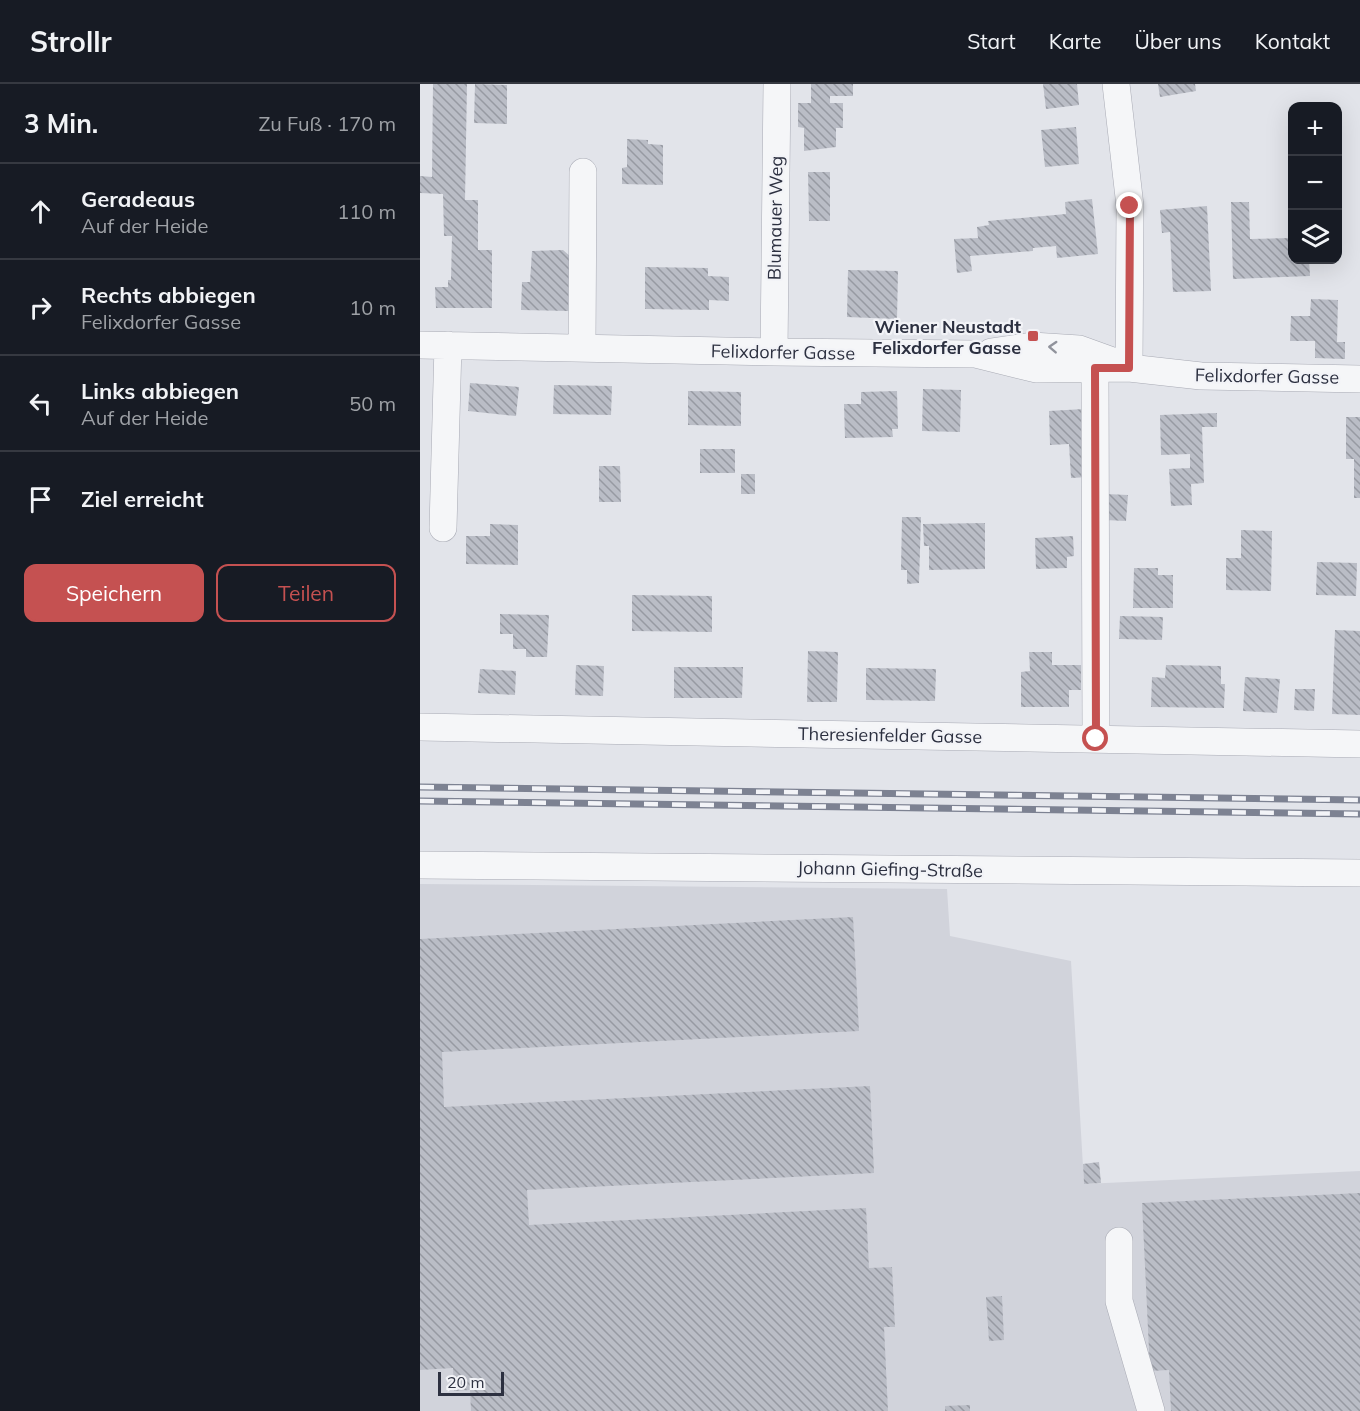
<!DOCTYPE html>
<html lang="de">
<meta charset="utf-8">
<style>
body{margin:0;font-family:Mulish,sans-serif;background:#242831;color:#f1f3f6}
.controls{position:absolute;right:18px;top:18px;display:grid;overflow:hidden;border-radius:12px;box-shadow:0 6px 24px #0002}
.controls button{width:54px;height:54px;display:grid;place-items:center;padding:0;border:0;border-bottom:2px solid #363941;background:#171b24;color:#f1f3f6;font:30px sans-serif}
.scale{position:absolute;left:18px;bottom:15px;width:66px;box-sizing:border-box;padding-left:6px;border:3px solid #2c3040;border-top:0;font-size:16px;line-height:21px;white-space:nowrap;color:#2c3040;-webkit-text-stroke:4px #f2f3f7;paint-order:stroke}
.stop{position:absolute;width:18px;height:18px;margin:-14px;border:4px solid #c55151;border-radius:50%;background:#fff}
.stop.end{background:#c55151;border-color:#fff;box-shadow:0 2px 6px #0008}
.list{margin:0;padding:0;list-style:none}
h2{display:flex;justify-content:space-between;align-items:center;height:78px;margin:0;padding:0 24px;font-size:26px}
h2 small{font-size:20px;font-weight:400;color:#9ea1a6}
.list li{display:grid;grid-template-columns:39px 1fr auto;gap:18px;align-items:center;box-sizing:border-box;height:96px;padding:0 24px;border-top:2px solid #363941}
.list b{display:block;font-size:22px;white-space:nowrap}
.list p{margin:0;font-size:20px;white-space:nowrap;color:#9ea1a6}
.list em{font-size:20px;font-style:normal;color:#9ea1a6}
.actions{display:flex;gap:12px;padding:18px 24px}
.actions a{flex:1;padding:14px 0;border:2px solid #c55151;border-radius:12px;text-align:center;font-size:21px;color:#c55151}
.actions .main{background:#c55151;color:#fff}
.icon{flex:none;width:33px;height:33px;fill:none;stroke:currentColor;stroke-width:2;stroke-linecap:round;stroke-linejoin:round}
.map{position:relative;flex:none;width:940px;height:1327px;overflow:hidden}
header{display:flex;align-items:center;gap:36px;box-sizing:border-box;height:84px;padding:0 30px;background:#171b24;border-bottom:2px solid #363941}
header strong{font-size:28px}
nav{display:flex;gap:33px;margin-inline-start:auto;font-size:21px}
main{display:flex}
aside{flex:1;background:#171b24}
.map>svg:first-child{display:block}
.built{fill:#d1d3db}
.building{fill:url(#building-back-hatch)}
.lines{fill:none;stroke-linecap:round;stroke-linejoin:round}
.minor-casing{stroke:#a8aab4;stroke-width:28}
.minor{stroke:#f5f6f8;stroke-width:27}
.rail-casing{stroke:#7d8292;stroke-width:7}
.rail{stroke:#f2f3f7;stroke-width:4.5;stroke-dasharray:14;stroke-linecap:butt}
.oneway{stroke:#90939c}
.route{stroke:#c55151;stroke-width:8}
.poi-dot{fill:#c55151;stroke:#f2f3f7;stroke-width:2}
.labels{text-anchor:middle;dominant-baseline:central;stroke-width:4.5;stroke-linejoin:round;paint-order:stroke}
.street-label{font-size:18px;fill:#2c3040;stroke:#f2f3f7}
.poi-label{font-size:18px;font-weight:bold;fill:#2c3040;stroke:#f2f3f7;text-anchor:end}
</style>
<header>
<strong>Strollr</strong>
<nav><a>Start</a><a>Karte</a><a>Über uns</a><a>Kontakt</a></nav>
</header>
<main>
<aside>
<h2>3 Min.<small>Zu Fuß · 170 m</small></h2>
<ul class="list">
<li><svg class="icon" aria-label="ahead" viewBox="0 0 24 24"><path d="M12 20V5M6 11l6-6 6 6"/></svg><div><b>Geradeaus</b><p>Auf der Heide</p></div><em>110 m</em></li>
<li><svg class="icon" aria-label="right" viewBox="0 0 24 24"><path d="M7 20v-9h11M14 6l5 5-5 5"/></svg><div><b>Rechts abbiegen</b><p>Felixdorfer Gasse</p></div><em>10 m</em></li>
<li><svg class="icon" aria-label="left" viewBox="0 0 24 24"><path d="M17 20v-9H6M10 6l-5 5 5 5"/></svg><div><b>Links abbiegen</b><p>Auf der Heide</p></div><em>50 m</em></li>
<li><svg class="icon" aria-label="arrive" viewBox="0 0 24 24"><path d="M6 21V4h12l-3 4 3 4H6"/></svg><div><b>Ziel erreicht</b></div></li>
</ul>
<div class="actions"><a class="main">Speichern</a><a>Teilen</a></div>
</aside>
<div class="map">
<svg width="940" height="1327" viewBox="0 0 940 1327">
<defs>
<pattern id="building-back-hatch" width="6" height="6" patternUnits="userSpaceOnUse" patternTransform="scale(1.5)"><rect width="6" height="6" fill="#babdc6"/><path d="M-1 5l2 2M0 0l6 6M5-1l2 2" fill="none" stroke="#979aa2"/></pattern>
</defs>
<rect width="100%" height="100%" fill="#e2e4ea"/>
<path class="built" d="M 0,800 L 527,805 L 530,852 L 651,877 L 664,1100 L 940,1087 L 940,1327 L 0,1327 Z"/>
<path class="building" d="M 13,0 L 47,0 L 45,116 L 58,116 L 58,166 L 72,166 L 72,224 L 16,224 L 15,203 L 28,203 L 28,196 L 31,196 L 32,152 L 24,152 L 23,110 L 0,109 L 0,92 L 12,93 Z
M 55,0 L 87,1 L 87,40 L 54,39 Z
M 391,0 L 433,0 L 433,12 L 410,12 L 410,19 L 423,19 L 423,44 L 416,44 L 416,63 L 384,67 L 384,44 L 378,43 L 378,19 L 391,19 Z
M 623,0 L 657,0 L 659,21 L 626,25 Z
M 738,0 L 775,0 L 776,7 L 740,13 Z
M 656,43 L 659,80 L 625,83 L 621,46 Z
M 207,55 L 228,56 L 228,60 L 243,61 L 243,101 L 202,100 L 202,84 L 207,83 Z
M 388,88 L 410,88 L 410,137 L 389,137 Z
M 672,115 L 678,170 L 637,174 L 636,162 L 613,164 L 613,167 L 550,172 L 552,187 L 537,189 L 534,155 L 558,154 L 557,143 L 569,141 L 568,137 L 646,130 L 645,118 Z
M 811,118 L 829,118 L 830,155 L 872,154 L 872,176 L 889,176 L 890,192 L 813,195 Z
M 787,122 L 791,207 L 753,208 L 750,148 L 742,149 L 740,126 Z
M 143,166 L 151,173 L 149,227 L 101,226 L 102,198 L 110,198 L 112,167 Z
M 225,183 L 288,184 L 288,192 L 309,193 L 309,217 L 289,216 L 289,226 L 225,225 Z
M 428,186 L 478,187 L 477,235 L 427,233 Z
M 891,215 L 918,216 L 917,258 L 925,258 L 925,275 L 895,274 L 895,257 L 870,257 L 871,232 L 890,232 Z
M 50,299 L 99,303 L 96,332 L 48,327 Z
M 134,301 L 192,302 L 191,331 L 133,330 Z
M 503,305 L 541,306 L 540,348 L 502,347 Z
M 268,307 L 321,308 L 321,342 L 268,341 Z
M 477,307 L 478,345 L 472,345 L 473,353 L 425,354 L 424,320 L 441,320 L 441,308 Z
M 664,325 L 668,393 L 651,394 L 649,360 L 630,361 L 629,327 Z
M 797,329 L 797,343 L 782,343 L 784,399 L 771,400 L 772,421 L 751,422 L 749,385 L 770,384 L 770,370 L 741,371 L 740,331 Z
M 926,333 L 940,333 L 940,414 L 934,414 L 934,375 L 926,375 Z
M 280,365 L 315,365 L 315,389 L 280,389 Z
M 179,382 L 200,382 L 201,418 L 179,418 Z
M 321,390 L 335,390 L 335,410 L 321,410 Z
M 686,410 L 708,411 L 706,437 L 685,436 Z
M 482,433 L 501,433 L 499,499 L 487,500 L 487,486 L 481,486 Z
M 565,439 L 565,485 L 509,486 L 509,462 L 504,462 L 503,440 Z
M 70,440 L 98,441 L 98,481 L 46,480 L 46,452 L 70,452 Z
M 821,446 L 852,447 L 851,507 L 806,506 L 806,474 L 821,474 Z
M 653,452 L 654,472 L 647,473 L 647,484 L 616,485 L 615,454 Z
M 897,478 L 937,479 L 936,512 L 896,511 Z
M 714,484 L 738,484 L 738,491 L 753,491 L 753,524 L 713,524 Z
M 212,511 L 292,512 L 292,548 L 212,547 Z
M 80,530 L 129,531 L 127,573 L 106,573 L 106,565 L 93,565 L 93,550 L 80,550 Z
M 700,532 L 743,533 L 742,556 L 699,555 Z
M 915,546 L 940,547 L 940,631 L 912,630 Z
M 388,567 L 418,568 L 417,618 L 387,618 Z
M 609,568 L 632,568 L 632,581 L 661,581 L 661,606 L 649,606 L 649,623 L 601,623 L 601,588 L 610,587 Z
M 156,581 L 184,582 L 183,612 L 155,611 Z
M 746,581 L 801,582 L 801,600 L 805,600 L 804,624 L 731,623 L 732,593 L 745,594 Z
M 254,583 L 323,583 L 322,614 L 254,614 Z
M 446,584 L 516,585 L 515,617 L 446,616 Z
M 60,585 L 96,587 L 95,611 L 58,609 Z
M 825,593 L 860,595 L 857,629 L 823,627 Z
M 875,605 L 895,605 L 894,627 L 874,626 Z
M 433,833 L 439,947 L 22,968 L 24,1023 L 450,1002 L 454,1089 L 107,1106 L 109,1141 L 446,1124 L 449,1184 L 472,1183 L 475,1243 L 464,1243 L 468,1327 L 51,1327 L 50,1306 L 34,1307 L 33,1284 L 0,1286 L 0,855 Z
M 679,1078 L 681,1099 L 664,1100 L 663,1080 Z
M 940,1109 L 940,1327 L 751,1327 L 749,1286 L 730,1287 L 722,1119 Z
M 582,1212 L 584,1256 L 569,1257 L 566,1213 Z
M 550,1321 L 550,1327 L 525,1327 L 525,1322 Z"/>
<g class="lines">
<defs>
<path id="minor" d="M 696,0 L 710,122 L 709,284
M 0,261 L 354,268 L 555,270 L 616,285 L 709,284 L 781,292 L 940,295
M 162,264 L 163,88
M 354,268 L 357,0
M 571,268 L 612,262 L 659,265 L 695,278
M 675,284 L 676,655
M 23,444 L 28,261
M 0,643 L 940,660
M 0,781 L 940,789
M 699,1157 L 699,1217 L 731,1327"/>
</defs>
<use href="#minor" class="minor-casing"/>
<use href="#minor" class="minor"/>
<defs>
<path id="rail" d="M 0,703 L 940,716
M 0,717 L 940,730"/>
</defs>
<use href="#rail" class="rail-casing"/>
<use href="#rail" class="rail"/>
</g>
<defs><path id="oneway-chevron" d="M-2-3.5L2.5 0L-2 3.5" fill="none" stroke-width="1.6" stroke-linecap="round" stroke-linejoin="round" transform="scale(1.5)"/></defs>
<use class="oneway" href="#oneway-chevron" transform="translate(633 263) rotate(-177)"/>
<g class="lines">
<path class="route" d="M 676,655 L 675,284 L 709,284 L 710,122"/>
</g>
<rect class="poi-dot" x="607" y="246" width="12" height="12" rx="3"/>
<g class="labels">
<g class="street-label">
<text transform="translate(355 134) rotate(-89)">Blumauer Weg</text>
<text transform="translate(363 268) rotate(1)">Felixdorfer Gasse</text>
<text transform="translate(847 292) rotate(1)">Felixdorfer Gasse</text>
<text transform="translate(470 651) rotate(1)">Theresienfelder Gasse</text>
<text transform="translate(470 785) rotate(1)">Johann Giefing-Straße</text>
</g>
<g class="poi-label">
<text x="601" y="242">Wiener Neustadt<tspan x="601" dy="21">Felixdorfer Gasse</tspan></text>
</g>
</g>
</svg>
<div class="controls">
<button>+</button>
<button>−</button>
<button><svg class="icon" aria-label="layers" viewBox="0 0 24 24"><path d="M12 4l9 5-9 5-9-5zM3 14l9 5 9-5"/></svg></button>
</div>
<div class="scale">20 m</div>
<div class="stop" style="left:676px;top:655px"></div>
<div class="stop end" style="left:710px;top:122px"></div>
</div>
</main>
